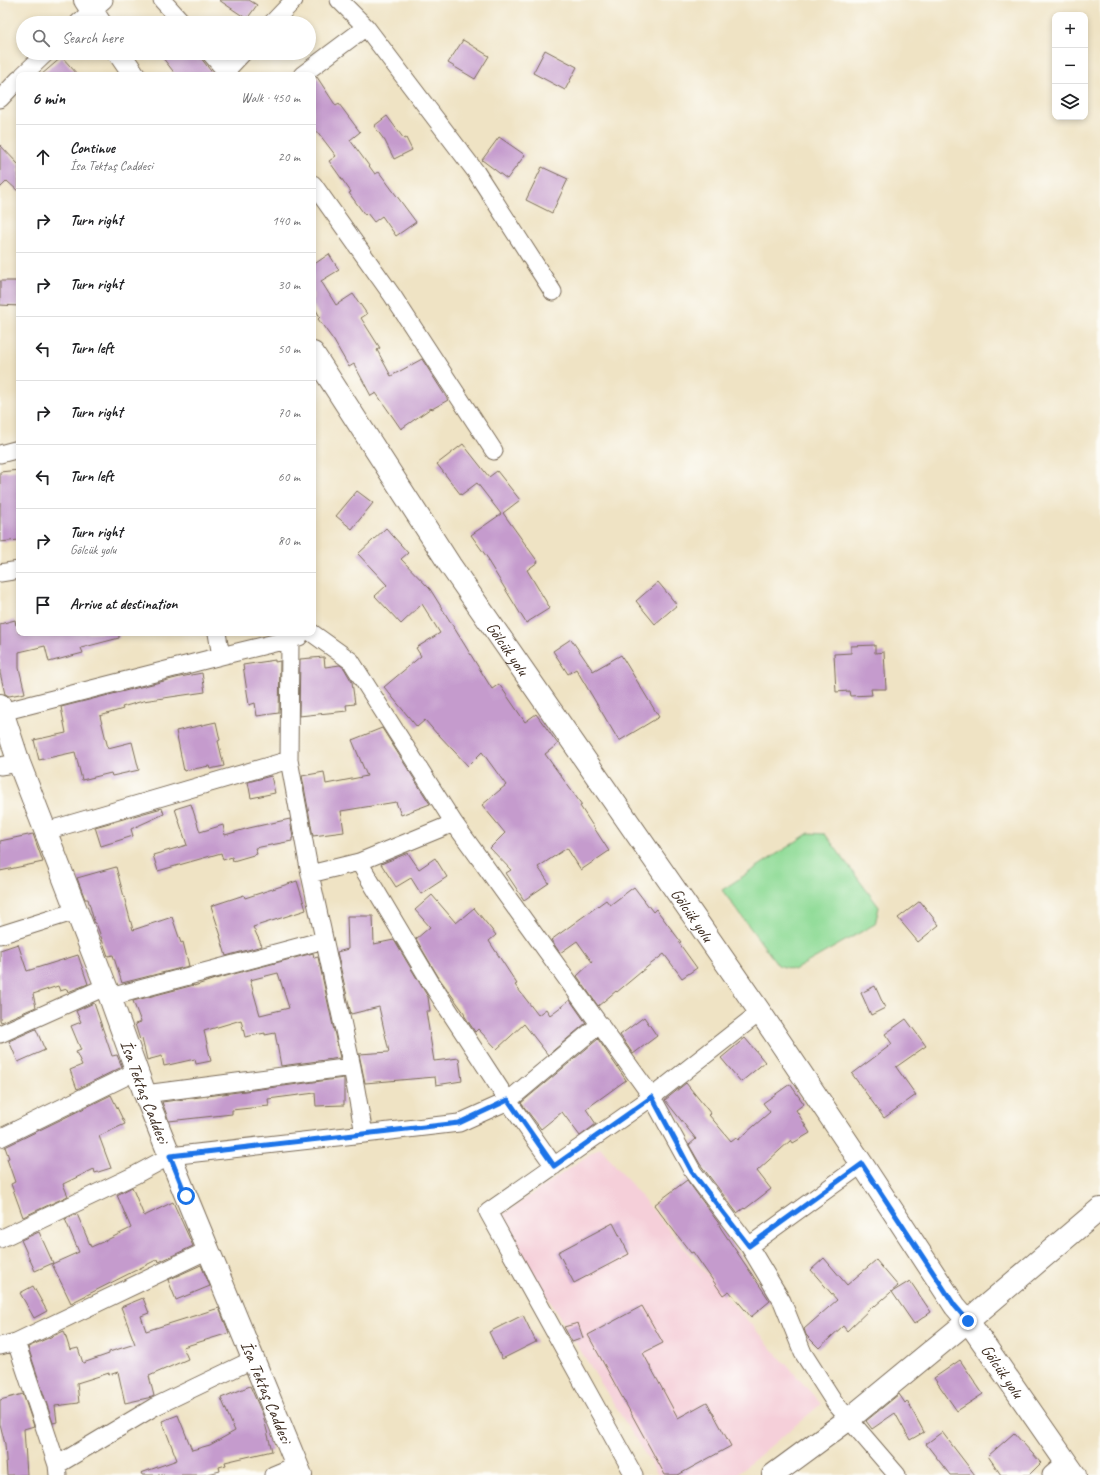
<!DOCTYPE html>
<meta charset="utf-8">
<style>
body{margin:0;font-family:Caveat,sans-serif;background:#f6f6f6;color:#202124}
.controls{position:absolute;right:12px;top:12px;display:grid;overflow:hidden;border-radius:8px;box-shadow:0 2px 6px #0003}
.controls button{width:36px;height:36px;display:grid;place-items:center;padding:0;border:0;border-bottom:1px solid #e0e0e0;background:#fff;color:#202124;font:20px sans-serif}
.stop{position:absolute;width:12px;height:12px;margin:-9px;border:3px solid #1a73e8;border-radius:50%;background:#fff}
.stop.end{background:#1a73e8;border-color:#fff;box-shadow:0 1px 4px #0008}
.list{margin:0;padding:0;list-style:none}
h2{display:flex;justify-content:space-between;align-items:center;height:52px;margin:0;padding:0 16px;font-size:17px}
h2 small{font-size:13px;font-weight:400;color:#757577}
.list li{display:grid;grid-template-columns:26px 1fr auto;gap:12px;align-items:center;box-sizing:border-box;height:64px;padding:0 16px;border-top:1px solid #e0e0e0}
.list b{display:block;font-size:15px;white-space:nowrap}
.list p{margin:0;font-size:13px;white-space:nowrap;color:#757577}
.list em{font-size:13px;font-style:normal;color:#757577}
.icon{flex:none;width:22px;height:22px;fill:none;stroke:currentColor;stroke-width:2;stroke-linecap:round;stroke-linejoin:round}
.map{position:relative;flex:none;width:1100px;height:1475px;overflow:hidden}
.search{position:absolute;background:#fff;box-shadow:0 2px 6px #0003;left:16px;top:16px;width:300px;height:44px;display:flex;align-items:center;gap:10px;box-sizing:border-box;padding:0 14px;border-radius:22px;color:#757577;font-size:15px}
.panel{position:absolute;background:#fff;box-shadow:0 2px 6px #0003;left:16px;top:72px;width:300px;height:564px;border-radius:8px}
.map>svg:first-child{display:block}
.built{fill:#f5cfd9}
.green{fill:#91dc98;stroke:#66835b}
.building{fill:#c59bcd;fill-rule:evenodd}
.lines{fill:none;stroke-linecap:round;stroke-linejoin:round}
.street-casing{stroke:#7a6b58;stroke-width:19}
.secondary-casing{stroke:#7a6b58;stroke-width:24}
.street{stroke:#fff;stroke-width:17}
.secondary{stroke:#fff;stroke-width:22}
.route{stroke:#1a73e8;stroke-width:5}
.labels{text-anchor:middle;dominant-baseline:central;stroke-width:3;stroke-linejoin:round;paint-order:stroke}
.street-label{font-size:17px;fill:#3b2a1e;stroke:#fdfcf7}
</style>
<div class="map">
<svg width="1100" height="1475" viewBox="0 0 1100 1475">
<rect width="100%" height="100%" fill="#fdfcf7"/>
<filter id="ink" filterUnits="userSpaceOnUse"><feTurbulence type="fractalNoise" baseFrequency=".025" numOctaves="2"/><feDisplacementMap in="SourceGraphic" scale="8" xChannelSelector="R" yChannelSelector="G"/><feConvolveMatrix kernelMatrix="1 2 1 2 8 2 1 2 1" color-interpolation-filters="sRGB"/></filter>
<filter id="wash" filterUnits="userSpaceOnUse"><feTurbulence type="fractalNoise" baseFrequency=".012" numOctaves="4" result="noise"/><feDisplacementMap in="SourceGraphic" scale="16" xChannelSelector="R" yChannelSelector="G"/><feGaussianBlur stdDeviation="0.9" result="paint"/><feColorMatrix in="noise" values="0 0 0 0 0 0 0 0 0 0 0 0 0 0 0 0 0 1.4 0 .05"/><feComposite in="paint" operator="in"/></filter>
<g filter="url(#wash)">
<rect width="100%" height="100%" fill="#efe3c4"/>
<path class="built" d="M 600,1147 L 689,1254 L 821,1404 L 736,1475 L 658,1475 L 498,1218 Z"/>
<path class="green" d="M 809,833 L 825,834 L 879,907 L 875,924 L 794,970 L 778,965 L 722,890 Z"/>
<g id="blocks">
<path class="building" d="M 219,0 L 249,0 L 257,5 L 247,19 Z
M 463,40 L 489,56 L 475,79 L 448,63 Z
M 545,50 L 577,67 L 565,90 L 533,73 Z
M 159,53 L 197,53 L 214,75 L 176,75 Z
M 62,57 L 78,75 L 41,75 Z
M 317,77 L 336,106 L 339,104 L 360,132 L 350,140 L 375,174 L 379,172 L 416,222 L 396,236 L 382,216 L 374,222 L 367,213 L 365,215 L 349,193 L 351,192 L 329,161 L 336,156 L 313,126 L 313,79 Z
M 387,116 L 404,139 L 406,138 L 412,150 L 394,159 L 385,141 L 374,126 Z
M 499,137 L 525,155 L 507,179 L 482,160 Z
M 0,145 L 19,165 L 19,192 L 7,181 L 0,188 Z
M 542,167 L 568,179 L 552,213 L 526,200 Z
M 329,254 L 339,270 L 321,281 L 336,305 L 353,294 L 367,314 L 361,318 L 380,348 L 377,350 L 391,376 L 422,359 L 448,400 L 432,409 L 431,408 L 401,429 L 376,393 L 371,396 L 354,364 L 349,367 L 334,341 L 318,319 L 320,317 L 313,305 L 313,265 Z
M 0,281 L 19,281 L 19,306 L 0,305 Z
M 463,444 L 489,477 L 497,471 L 520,500 L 503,513 L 538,562 L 527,570 L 550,608 L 526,623 L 488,561 L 489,560 L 471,535 L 501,514 L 477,483 L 461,495 L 437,464 Z
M 19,470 L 19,540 L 0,542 L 0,472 Z
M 357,491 L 373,503 L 352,529 L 336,516 Z
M 386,528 L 408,553 L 401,559 L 430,589 L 492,689 L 499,684 L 525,722 L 536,714 L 558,744 L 545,754 L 582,805 L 580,806 L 609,851 L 581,870 L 567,848 L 538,867 L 549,883 L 524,900 L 506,873 L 511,870 L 490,848 L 505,833 L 482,805 L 506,785 L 482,752 L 468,766 L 438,734 L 437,734 L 425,720 L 417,727 L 384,687 L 421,656 L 416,648 L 440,633 L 422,604 L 401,624 L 375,596 L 387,585 L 358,554 Z
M 658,582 L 677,605 L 655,624 L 636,601 Z
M 15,620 L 16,625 L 19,624 L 19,633 L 119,633 L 119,638 L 81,648 L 83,653 L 49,662 L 45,646 L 19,652 L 19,668 L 25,693 L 9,696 L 5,694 L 0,673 L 0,624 Z
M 571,639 L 593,671 L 621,655 L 659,717 L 619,741 L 576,669 L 568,674 L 553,651 Z
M 875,645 L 875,653 L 884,652 L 886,689 L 871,689 L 872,695 L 850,696 L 849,691 L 836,692 L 834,654 L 851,653 L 851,646 Z
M 324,657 L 325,667 L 340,665 L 344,668 L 352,682 L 355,704 L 346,705 L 347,711 L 299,716 L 300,659 Z
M 275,660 L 275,662 L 280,661 L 279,713 L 257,716 L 255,703 L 249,705 L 243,665 Z
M 202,673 L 205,692 L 143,701 L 122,707 L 123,709 L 100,716 L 108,748 L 132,742 L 139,770 L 112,776 L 111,773 L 82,780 L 75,752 L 39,760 L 34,740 L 66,733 L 61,707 L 180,677 Z
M 216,722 L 220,740 L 218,741 L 224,766 L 210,769 L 209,766 L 184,771 L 176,731 Z
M 382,728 L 430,804 L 401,815 L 396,802 L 341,811 L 344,832 L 313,836 L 302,776 L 324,772 L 326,784 L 367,776 L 352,740 Z
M 271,776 L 275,793 L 251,798 L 248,782 Z
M 191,804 L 200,832 L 223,825 L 225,835 L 249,828 L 290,819 L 293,838 L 292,838 L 292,841 L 255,848 L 257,854 L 233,861 L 232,857 L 223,860 L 221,853 L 158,871 L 153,855 L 187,845 L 175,809 Z
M 162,808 L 164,814 L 131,829 L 133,836 L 101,846 L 95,827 Z
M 33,834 L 43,862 L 0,871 L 0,841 Z
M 408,853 L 419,869 L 435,858 L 447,877 L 421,894 L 411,878 L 396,887 L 381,864 Z
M 116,867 L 133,930 L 172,917 L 181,943 L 183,942 L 189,966 L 122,983 L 113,955 L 108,956 L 96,923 L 95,923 L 94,921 L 88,899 L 85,899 L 77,878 Z
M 297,881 L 306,910 L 253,927 L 262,946 L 226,956 L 220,936 L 221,936 L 211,906 L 244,895 L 245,898 Z
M 634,887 L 653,912 L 656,909 L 681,942 L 679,943 L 697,968 L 682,978 L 664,954 L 647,967 L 617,992 L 616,991 L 598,1006 L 577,976 L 592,962 L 577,941 L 560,953 L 551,940 L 606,900 L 610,905 Z
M 432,895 L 456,923 L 474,908 L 496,935 L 489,941 L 517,984 L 515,985 L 538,1015 L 546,1009 L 550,1015 L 570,1000 L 586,1023 L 548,1055 L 524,1024 L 497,1049 L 478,1029 L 475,1032 L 464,1015 L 465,1014 L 439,978 L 416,939 L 430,927 L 415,910 Z
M 920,901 L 939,925 L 918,942 L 898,918 Z
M 347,916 L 373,916 L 374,944 L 394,940 L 428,997 L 430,1011 L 426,1011 L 434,1061 L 459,1058 L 462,1081 L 436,1085 L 435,1077 L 365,1083 L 359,1054 L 389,1052 L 379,1007 L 351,1014 L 337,952 L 348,949 Z
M 18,944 L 27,971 L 78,955 L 88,984 L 68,992 L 67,989 L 60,991 L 58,986 L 33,994 L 36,1007 L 1,1022 L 0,1020 L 0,950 Z
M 313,953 L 314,958 L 318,957 L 340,1058 L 281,1066 L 275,1033 L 265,1035 L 265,1033 L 245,1037 L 241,1020 L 204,1031 L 211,1061 L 196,1064 L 195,1059 L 164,1066 L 162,1056 L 147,1060 L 142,1039 L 140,1040 L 135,1024 L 141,1022 L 133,1001 L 194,985 L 194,986 L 215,979 ZM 278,973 L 289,1008 L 260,1015 L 250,980 Z
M 875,986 L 885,1008 L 871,1015 L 861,993 Z
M 94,1003 L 112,1056 L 117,1055 L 122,1067 L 77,1089 L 70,1070 L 82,1065 L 76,1052 L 81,1050 L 71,1026 L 81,1022 L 76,1011 Z
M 644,1017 L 657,1036 L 633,1054 L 620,1035 Z
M 906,1019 L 926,1046 L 896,1067 L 916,1095 L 884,1118 L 852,1074 L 892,1044 L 885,1034 Z
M 36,1029 L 45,1050 L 18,1062 L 9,1041 Z
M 745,1038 L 765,1062 L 741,1082 L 721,1058 Z
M 598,1039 L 626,1080 L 586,1109 L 596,1124 L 580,1136 L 562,1112 L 541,1129 L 521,1103 Z
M 344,1078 L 344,1105 L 316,1106 L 315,1093 L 268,1099 L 269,1106 L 232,1110 L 232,1114 L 169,1121 L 162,1102 Z
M 686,1083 L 711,1114 L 709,1115 L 731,1141 L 736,1137 L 738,1140 L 770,1112 L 763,1103 L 790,1084 L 804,1104 L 796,1110 L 810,1133 L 793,1143 L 791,1140 L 757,1171 L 771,1189 L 745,1209 L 744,1208 L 737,1213 L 700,1164 L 689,1145 L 696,1139 L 665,1100 Z
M 111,1095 L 125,1124 L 99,1136 L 111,1168 L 95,1173 L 94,1169 L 63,1184 L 68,1196 L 23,1217 L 11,1184 L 15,1182 L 7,1159 L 9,1158 L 5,1147 Z
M 687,1180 L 720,1225 L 719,1225 L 722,1230 L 770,1301 L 751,1317 L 729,1291 L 723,1295 L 693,1252 L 691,1253 L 654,1205 Z
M 132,1187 L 144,1216 L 173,1202 L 193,1246 L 159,1262 L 158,1259 L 71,1303 L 52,1264 L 79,1252 L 65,1219 L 77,1214 L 91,1247 L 107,1240 L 131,1228 L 117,1195 Z
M 613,1223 L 629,1254 L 574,1283 L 558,1252 Z
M 39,1232 L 53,1263 L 35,1271 L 21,1240 Z
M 824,1258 L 847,1285 L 876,1260 L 898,1286 L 875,1306 L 874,1305 L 847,1331 L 843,1326 L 819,1348 L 806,1335 L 804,1329 L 837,1300 L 811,1270 Z
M 201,1265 L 210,1286 L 176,1300 L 168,1280 Z
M 910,1281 L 931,1312 L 914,1324 L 892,1292 Z
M 33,1286 L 47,1311 L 34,1318 L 20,1293 Z
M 143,1298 L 149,1313 L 141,1316 L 146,1331 L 219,1308 L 229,1333 L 183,1347 L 188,1359 L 149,1376 L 154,1396 L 152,1397 L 125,1403 L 118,1372 L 109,1375 L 109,1373 L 77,1383 L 79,1403 L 55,1406 L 57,1422 L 53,1423 L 28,1347 L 64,1331 L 70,1350 L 78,1348 L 83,1363 L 109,1354 L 109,1352 L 135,1344 L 121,1307 Z
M 642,1306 L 663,1343 L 643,1353 L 678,1418 L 707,1402 L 731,1446 L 678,1475 L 665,1475 L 588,1335 Z
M 523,1315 L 536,1342 L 502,1359 L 489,1332 Z
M 578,1323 L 583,1338 L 572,1342 L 564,1327 Z
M 960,1360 L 983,1394 L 957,1411 L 934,1378 Z
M 250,1386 L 263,1415 L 272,1451 L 225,1462 L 226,1465 L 219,1467 L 220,1471 L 204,1475 L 142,1475 L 141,1473 L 177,1460 L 162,1421 L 178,1415 L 192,1450 L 210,1445 L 235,1431 L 221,1398 Z
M 23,1394 L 34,1426 L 24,1429 L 27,1475 L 7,1475 L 5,1444 L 0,1424 L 0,1400 Z
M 899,1394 L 905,1403 L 907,1401 L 924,1432 L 910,1440 L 895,1413 L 872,1429 L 866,1421 Z
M 942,1432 L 975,1475 L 950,1475 L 926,1444 Z
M 1014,1433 L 1041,1463 L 1029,1475 L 1001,1475 L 988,1456 Z"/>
</g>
</g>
<g filter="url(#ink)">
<use href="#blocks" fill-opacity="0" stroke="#7a6b58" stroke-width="1"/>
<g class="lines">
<defs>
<path id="street" d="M 162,0 L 183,23
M 339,0 L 366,27 L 476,172 L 553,292
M 78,23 L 104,0
M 272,23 L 294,0
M 210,53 L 229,75
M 226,71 L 243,53
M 23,75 L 46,53
M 302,75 L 366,27
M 0,99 L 19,79
M 313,184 L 392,295 L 494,451
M 0,454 L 19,449
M 0,573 L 19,570
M 290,640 L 289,760 L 310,874 L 359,862 L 454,823 L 351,661 L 312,633
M 221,656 L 299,637
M 2,712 L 221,656 L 217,633
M 0,766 L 19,763
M 454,823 L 652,1097 L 693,1172 L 749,1246 L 782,1301 L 803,1353 L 835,1403 L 897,1475
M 46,831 L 289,760
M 359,862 L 431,983 L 508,1101 L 459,1123 L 364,1134
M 0,935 L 76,911
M 110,997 L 324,940
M 0,1034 L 105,987
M 145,1094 L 352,1067 L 310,874
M 0,1138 L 137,1071
M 554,1166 L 508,1101 L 600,1024
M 0,1239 L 135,1175 L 170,1156 L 364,1134 L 352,1067
M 749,1246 L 862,1164
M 16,1342 L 57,1465
M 0,1346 L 16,1342 L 208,1250
M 58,1475 L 57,1465 L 154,1407 L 254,1359
M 273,1475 L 297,1465
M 634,1475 L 488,1212 L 652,1097 L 760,1012
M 1051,1475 L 1066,1462"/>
<g id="secondary">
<path d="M 85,0 L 100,23"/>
<path d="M 119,53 L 134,75"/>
<path id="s1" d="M 313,353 L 450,565 L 760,1012 L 862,1164 L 955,1306 L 968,1321 L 1075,1475"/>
<path id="s2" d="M 0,705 L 19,763 L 110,997 L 145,1094 L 186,1196 L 301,1475"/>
<path d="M 773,1475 L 849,1419 L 968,1321 L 1100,1209"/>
</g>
</defs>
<use href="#street" class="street-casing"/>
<use href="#secondary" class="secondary-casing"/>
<use href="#street" class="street"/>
<use href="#secondary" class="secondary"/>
</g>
</g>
<g class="lines" filter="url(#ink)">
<path class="route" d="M 186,1196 L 170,1156 L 459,1123 L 508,1100 L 554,1166 L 652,1097 L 692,1172 L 749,1246 L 862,1164 L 955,1306 L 968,1321"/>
</g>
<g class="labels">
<g class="street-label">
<text stroke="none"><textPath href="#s1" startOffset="354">Gölcük yolu</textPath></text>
<text stroke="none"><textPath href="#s1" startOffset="678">Gölcük yolu</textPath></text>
<text stroke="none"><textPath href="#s2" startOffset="413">İsa Tektaş Caddesi</textPath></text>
<text stroke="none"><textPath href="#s1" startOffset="1230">Gölcük yolu</textPath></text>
<text stroke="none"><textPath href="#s2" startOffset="737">İsa Tektaş Caddesi</textPath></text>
</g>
</g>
</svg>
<div class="controls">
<button>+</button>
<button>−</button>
<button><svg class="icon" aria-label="layers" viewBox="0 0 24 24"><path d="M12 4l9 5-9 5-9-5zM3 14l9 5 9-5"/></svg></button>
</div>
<div class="stop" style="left:186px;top:1196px"></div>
<div class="stop end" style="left:968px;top:1321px"></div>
<div class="search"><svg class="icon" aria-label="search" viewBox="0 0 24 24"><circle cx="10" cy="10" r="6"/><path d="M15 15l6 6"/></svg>Search here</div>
<section class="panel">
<h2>6 min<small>Walk · 450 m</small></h2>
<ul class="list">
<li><svg class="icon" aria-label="ahead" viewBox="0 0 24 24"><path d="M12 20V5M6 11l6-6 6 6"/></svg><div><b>Continue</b><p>İsa Tektaş Caddesi</p></div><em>20 m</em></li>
<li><svg class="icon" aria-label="right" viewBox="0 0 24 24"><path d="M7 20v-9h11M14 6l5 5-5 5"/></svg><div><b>Turn right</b></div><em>140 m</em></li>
<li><svg class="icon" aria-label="right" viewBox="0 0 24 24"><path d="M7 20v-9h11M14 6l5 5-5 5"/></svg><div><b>Turn right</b></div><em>30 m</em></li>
<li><svg class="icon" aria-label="left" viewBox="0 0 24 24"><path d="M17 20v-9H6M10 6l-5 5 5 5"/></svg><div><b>Turn left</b></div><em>50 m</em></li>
<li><svg class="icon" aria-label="right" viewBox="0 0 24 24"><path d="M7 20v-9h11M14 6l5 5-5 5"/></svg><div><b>Turn right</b></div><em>70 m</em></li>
<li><svg class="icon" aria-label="left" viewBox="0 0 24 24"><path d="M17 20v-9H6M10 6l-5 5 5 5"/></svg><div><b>Turn left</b></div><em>60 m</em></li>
<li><svg class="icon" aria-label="right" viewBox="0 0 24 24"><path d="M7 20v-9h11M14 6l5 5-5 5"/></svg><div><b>Turn right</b><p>Gölcük yolu</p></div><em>80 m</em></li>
<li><svg class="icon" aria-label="arrive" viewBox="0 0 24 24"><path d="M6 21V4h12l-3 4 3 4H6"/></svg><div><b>Arrive at destination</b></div></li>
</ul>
</section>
</div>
